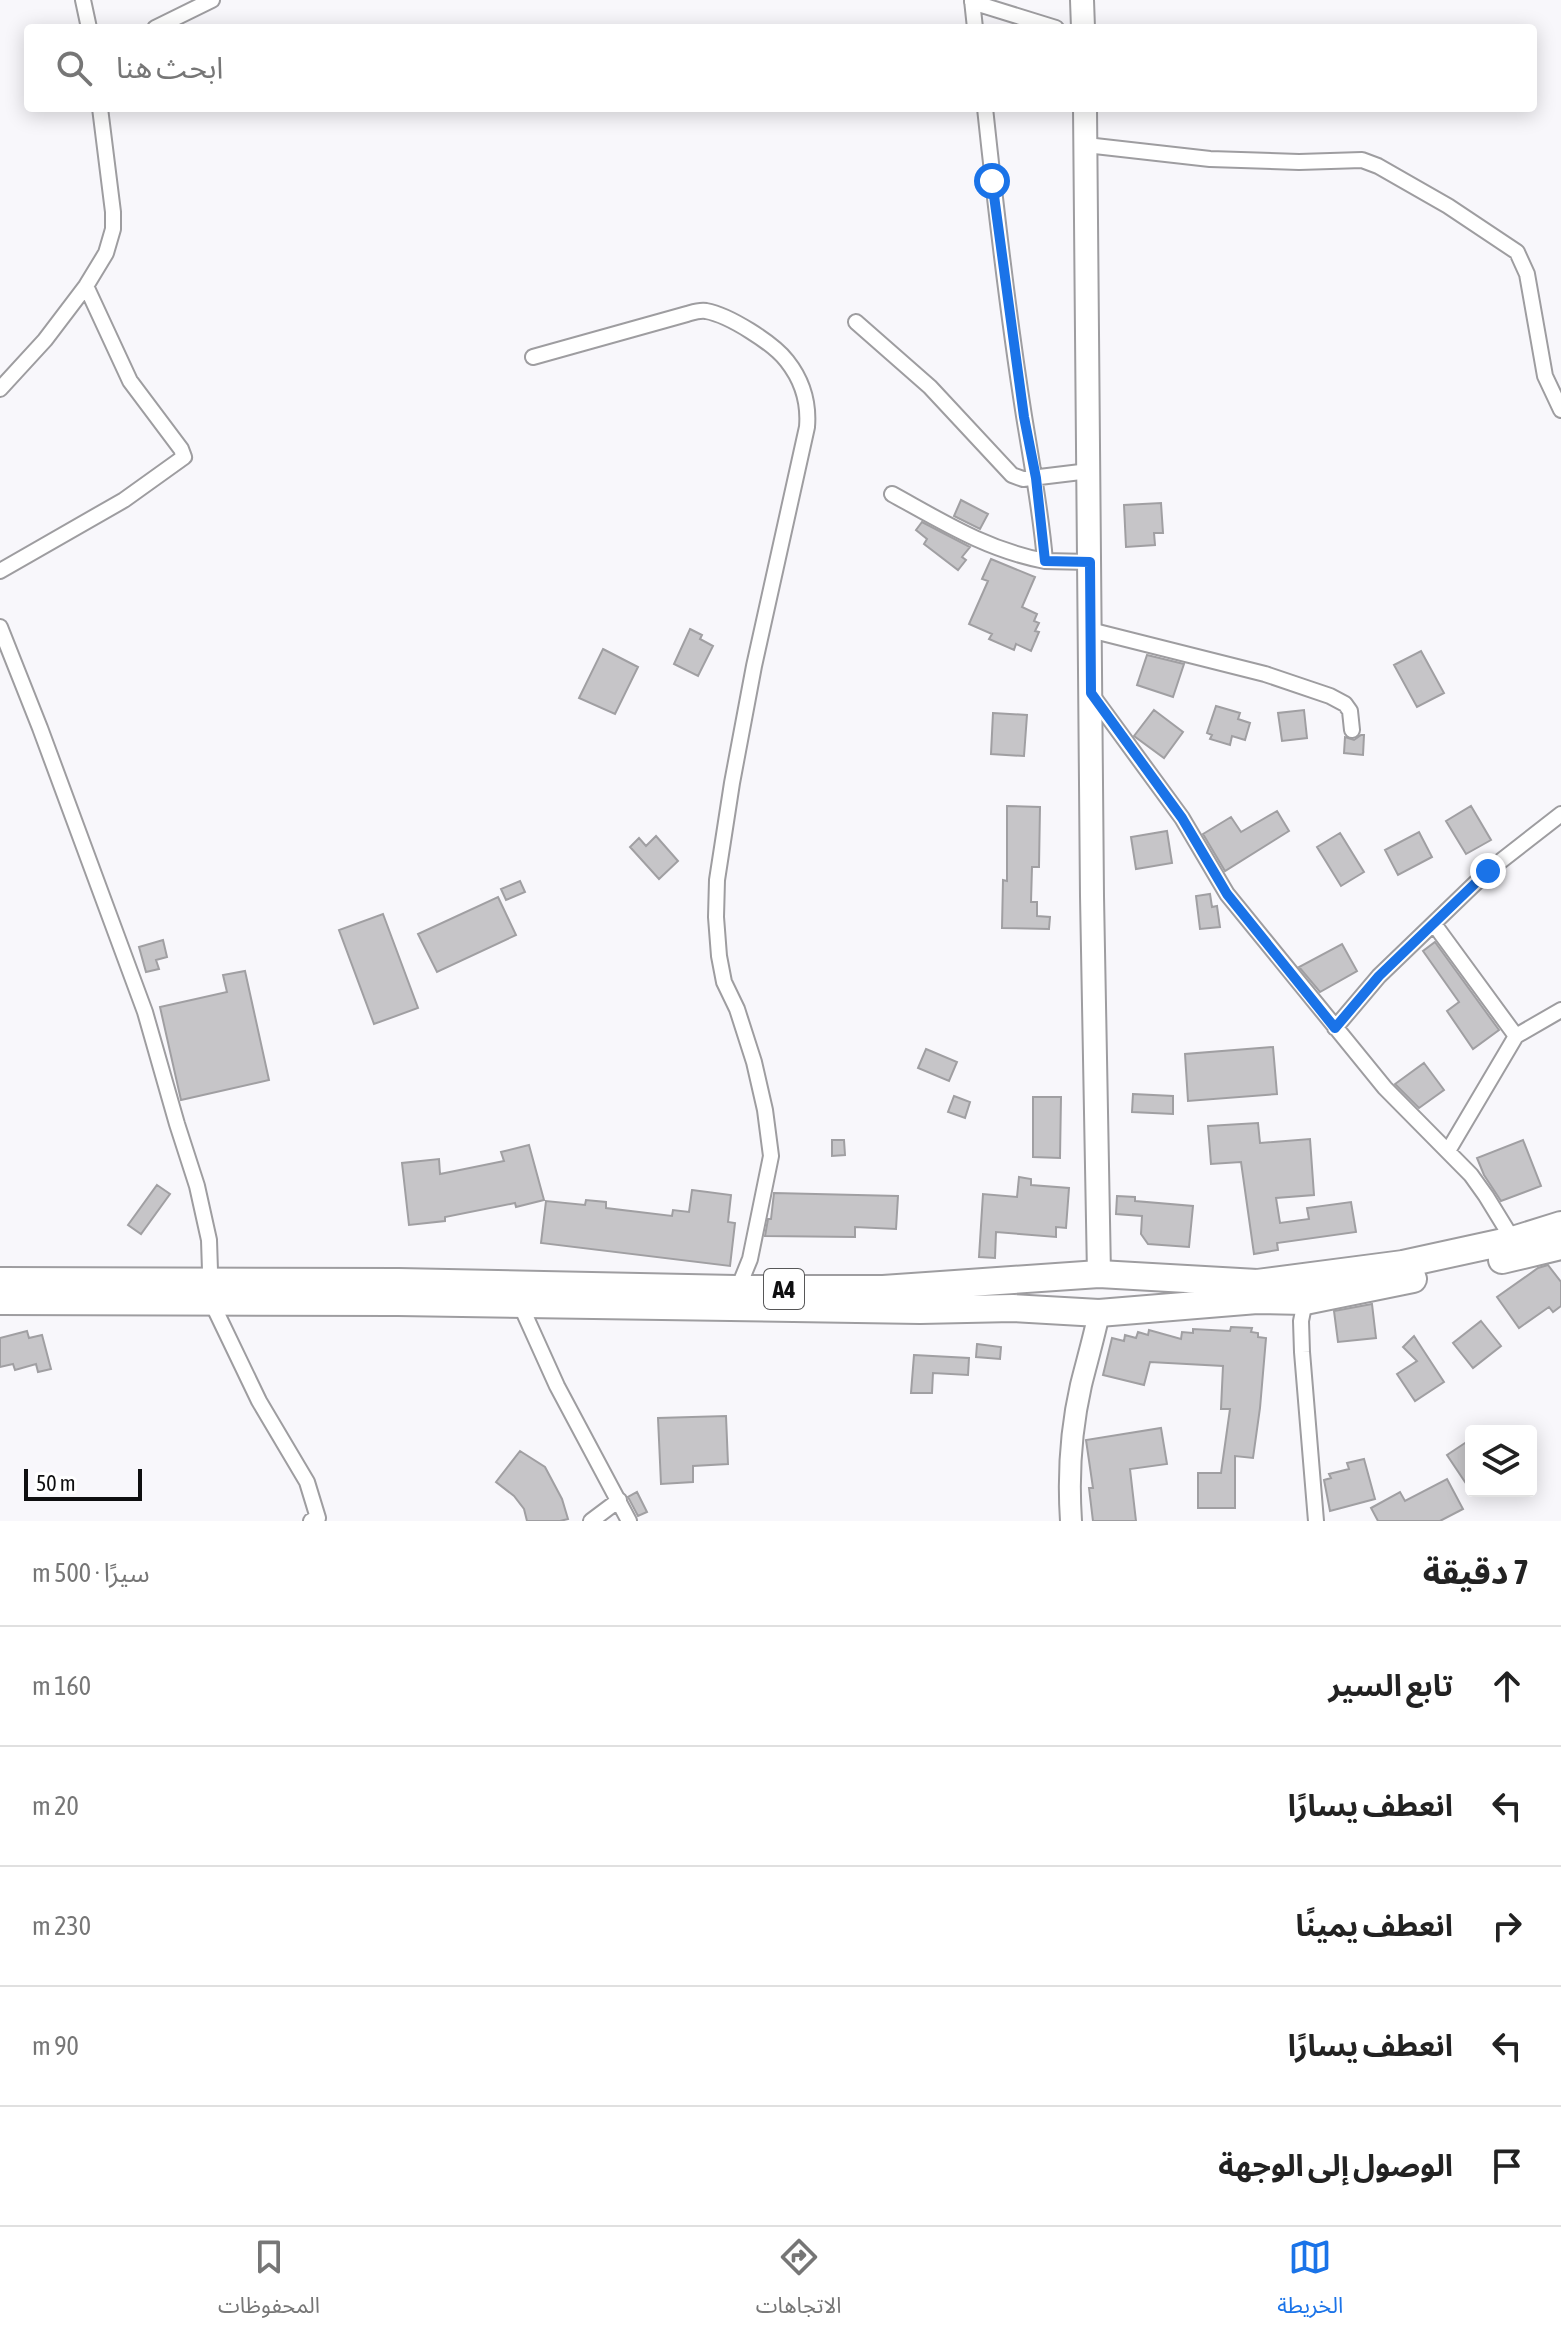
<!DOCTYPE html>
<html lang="ar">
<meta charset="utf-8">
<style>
body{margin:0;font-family:"Asap Condensed","Noto Sans Arabic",sans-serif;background:#f2f2f2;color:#222;direction:rtl}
.controls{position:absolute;right:24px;bottom:24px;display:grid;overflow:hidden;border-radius:8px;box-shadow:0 4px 20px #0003}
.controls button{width:72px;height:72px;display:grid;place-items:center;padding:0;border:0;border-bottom:2px solid #e0e0e0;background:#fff;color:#222;font:40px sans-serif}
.scale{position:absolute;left:24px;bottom:20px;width:118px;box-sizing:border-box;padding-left:8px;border:4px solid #0f0f10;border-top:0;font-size:22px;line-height:28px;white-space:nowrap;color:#0f0f10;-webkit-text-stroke:6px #fff;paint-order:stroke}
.stop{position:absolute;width:24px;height:24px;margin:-18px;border:6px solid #1a73e8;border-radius:50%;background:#fff}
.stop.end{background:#1a73e8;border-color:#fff;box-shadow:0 2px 8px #0008}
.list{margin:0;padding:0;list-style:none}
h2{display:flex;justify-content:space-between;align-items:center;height:104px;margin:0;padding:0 32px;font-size:34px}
h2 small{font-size:26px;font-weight:400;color:#767676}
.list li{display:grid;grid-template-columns:52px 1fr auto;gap:24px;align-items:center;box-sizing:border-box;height:120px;padding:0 32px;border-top:2px solid #e0e0e0}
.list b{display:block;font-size:30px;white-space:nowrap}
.list em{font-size:26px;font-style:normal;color:#767676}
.icon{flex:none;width:44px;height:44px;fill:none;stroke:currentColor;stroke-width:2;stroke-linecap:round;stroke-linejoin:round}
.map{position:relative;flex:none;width:1561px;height:1521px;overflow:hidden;direction:ltr}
.search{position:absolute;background:#fff;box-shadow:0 4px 20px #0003;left:24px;right:24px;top:24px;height:88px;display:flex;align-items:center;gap:20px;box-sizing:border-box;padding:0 28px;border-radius:8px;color:#767676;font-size:30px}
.sheet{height:704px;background:#fff}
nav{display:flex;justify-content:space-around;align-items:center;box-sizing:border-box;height:112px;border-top:2px solid #e0e0e0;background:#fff;font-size:22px;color:#767676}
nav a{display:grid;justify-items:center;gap:4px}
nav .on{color:#1a73e8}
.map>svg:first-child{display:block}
.building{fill:#c6c5c8;stroke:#a09fa2;stroke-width:2}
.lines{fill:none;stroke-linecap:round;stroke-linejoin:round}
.street-casing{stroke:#9e9da0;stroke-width:18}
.secondary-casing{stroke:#9e9da0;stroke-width:24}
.primary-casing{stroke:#9e9da0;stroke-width:26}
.highway-casing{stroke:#9e9da0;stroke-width:30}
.street{stroke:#fff;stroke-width:14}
.secondary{stroke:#fff;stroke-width:20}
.primary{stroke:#fff;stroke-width:22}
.highway{stroke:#fff;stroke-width:26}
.route{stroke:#1a73e8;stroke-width:10}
.labels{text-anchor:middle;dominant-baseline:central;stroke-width:8;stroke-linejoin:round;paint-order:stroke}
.shield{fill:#fff;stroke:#575758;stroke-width:2}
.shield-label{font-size:24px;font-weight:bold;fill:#0f0f10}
</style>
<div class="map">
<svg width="1561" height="1521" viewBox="0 0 1561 1521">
<rect width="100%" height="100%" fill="#f8f7fb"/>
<path class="building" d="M 961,500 L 988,514 L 980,529 L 954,516 Z
M 1161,503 L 1163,533 L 1154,533 L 1155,545 L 1126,547 L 1124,505 Z
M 922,522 L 970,547 L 962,557 L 966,560 L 958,570 L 924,544 L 927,539 L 916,530 Z
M 991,559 L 1035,577 L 1022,607 L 1037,614 L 1034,621 L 1039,623 L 1035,631 L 1039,632 L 1031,651 L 1016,644 L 1014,650 L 989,639 L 992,634 L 969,624 L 988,581 L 982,579 Z
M 690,629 L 702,635 L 700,639 L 713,646 L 698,676 L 674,664 Z
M 603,649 L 638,667 L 615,714 L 579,698 Z
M 1421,651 L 1444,693 L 1417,707 L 1394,665 Z
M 1147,655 L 1184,664 L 1173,697 L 1137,685 Z
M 1216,706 L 1240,713 L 1238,719 L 1250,723 L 1245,740 L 1232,736 L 1230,745 L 1210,739 L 1212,735 L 1207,733 Z
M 1154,710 L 1183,732 L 1164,758 L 1134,736 Z
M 1304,710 L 1307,738 L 1282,741 L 1278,713 Z
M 993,713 L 1027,715 L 1024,756 L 991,754 Z
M 1361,735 L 1364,735 L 1363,755 L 1344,753 L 1345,737 L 1354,740 Z
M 1007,806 L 1040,807 L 1039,867 L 1032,867 L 1031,902 L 1037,902 L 1037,916 L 1050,917 L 1049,929 L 1002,928 L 1003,880 L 1007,881 Z
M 1471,806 L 1491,840 L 1466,854 L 1446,821 Z
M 1277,811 L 1289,831 L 1225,871 L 1203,834 L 1231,817 L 1241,832 Z
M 1167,831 L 1172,863 L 1136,869 L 1131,837 Z
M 1419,832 L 1432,857 L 1398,875 L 1385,850 Z
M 1340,833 L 1364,872 L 1341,886 L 1317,847 Z
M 656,836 L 678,861 L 659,879 L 630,847 L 639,838 L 646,846 Z
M 520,881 L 525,892 L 506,900 L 501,889 Z
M 1210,894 L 1212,907 L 1217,906 L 1220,927 L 1200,929 L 1196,896 Z
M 498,897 L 516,935 L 437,972 L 418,934 Z
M 383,914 L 418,1008 L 374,1024 L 339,930 Z
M 163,940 L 167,957 L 156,960 L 159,969 L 146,972 L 139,947 Z
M 1435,942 L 1499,1030 L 1473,1049 L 1447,1011 L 1459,1002 L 1423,951 Z
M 1342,944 L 1357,971 L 1320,992 L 1299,967 Z
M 245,971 L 269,1080 L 181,1100 L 160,1007 L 227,992 L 223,975 Z
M 1273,1047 L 1277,1094 L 1188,1101 L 1185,1054 Z
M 926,1049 L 957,1062 L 949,1081 L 918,1068 Z
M 1424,1063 L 1444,1090 L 1419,1108 L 1395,1084 Z
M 1133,1094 L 1173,1096 L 1173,1114 L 1132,1112 Z
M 954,1096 L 970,1102 L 965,1118 L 948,1112 Z
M 1033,1097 L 1061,1097 L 1060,1158 L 1033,1157 Z
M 1258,1123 L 1260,1143 L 1310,1139 L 1314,1195 L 1276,1198 L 1280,1223 L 1309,1219 L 1307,1208 L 1351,1202 L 1356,1232 L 1277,1243 L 1278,1250 L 1254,1254 L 1241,1162 L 1211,1164 L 1208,1126 Z
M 832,1140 L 844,1140 L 845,1155 L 832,1156 Z
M 1523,1140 L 1541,1186 L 1501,1201 L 1484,1175 L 1477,1158 Z
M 529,1145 L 544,1200 L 516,1207 L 515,1203 L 445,1217 L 445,1221 L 409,1225 L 402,1163 L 439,1159 L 440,1174 L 504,1161 L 501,1152 Z
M 1019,1177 L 1031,1179 L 1031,1185 L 1069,1188 L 1066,1228 L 1056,1227 L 1056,1237 L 996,1232 L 995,1258 L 979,1257 L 983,1194 L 1017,1197 Z
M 157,1185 L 170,1194 L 141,1234 L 128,1225 Z
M 692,1190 L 731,1195 L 728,1222 L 735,1223 L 730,1266 L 541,1243 L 546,1201 L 585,1205 L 586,1200 L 606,1202 L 606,1208 L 672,1216 L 673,1210 L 689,1212 Z
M 774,1193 L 898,1196 L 896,1229 L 855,1227 L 855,1237 L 765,1236 L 768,1219 L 771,1219 Z
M 1117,1196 L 1135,1197 L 1135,1201 L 1193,1206 L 1189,1247 L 1148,1244 L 1141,1234 L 1142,1216 L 1116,1214 Z
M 1548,1265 L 1561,1282 L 1561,1306 L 1553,1312 L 1549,1307 L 1519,1328 L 1497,1297 L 1538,1268 Z
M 1372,1304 L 1376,1338 L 1338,1342 L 1334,1311 Z
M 1481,1321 L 1501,1346 L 1473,1368 L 1453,1343 Z
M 1231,1327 L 1252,1328 L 1251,1332 L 1258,1333 L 1258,1337 L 1266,1338 L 1260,1408 L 1253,1458 L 1235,1456 L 1235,1508 L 1198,1508 L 1198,1473 L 1221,1473 L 1230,1409 L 1221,1409 L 1223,1366 L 1150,1362 L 1144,1385 L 1103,1375 L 1112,1338 L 1124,1341 L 1125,1335 L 1136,1338 L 1138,1332 L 1148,1335 L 1149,1330 L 1181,1339 L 1182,1332 L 1193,1333 L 1193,1329 L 1230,1331 Z
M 27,1331 L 29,1338 L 42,1335 L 51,1369 L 38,1372 L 36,1364 L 15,1370 L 13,1364 L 0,1367 L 0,1338 Z
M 1414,1336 L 1444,1382 L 1415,1401 L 1397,1374 L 1417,1361 L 1403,1347 Z
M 977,1344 L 1001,1347 L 1000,1359 L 976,1357 Z
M 914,1355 L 969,1358 L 968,1375 L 933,1373 L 932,1393 L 911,1393 Z
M 726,1416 L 728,1464 L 693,1466 L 693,1482 L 661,1484 L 658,1418 Z
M 1161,1428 L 1167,1464 L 1130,1469 L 1136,1521 L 1093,1521 L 1089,1488 L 1093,1488 L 1086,1440 Z
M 1471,1439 L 1471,1491 L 1447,1455 Z
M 520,1451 L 545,1467 L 562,1499 L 568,1519 L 560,1521 L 527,1521 L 524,1509 L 514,1496 L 496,1482 Z
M 1364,1459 L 1375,1499 L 1330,1511 L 1324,1480 L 1331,1478 L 1329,1474 L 1349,1469 L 1347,1463 Z
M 1447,1479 L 1463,1509 L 1440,1521 L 1378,1521 L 1371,1508 L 1400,1492 L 1405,1501 Z
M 637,1492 L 647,1512 L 638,1516 L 628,1497 Z"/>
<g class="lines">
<defs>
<path id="street" d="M 83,0 L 89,28
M 972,0 L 975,28
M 972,2 L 1056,28
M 155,28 L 212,0
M 1086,145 L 1210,159 L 1299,162 L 1362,160 L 1378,166 L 1448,206 L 1517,252 L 1527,274 L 1545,376 L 1561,410
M 856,322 L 930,387 L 1012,475 L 1023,479 L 1089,471
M 533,357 L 687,314 C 694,312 699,310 706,311 C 729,315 773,343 787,361 C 802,380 809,403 807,427 L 754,666 L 732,783 L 717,880 L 716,917 L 719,956 L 724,982 L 737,1009 L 754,1062 L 765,1110 L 771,1156 L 750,1259 L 737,1291
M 0,389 L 45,340 L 86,286 L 106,253 L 113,229 L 113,212 L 100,108
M 892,494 C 943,522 987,550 1045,561 C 1041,512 1032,465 1024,416 C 1008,314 996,211 985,108
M 1045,561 L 1090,562
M 0,571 L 124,500 L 184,457 L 181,449 L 130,381 L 86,286
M 0,627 L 40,728 L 145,1012 L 177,1124 L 197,1186 L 209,1240 L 211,1301 L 259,1401 L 307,1482 L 318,1518 L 311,1521
M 1090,630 L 1265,674 L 1330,696 L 1345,704 L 1350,711 L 1352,730
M 1092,695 L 1182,818 L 1227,894 L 1385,1088 L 1471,1175 L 1486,1196 L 1513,1240
M 1434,924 L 1516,1036
M 1335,1028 L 1379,976 L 1488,871 L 1561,814
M 1448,1151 L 1516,1036 L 1561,1010
M 1305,1301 L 1301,1321 L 1302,1352 L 1316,1521
M 520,1304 L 557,1386 L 629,1521
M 591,1521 L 619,1500"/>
<path id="secondary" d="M 1071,1521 C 1068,1476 1071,1429 1081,1385 C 1087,1361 1094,1337 1099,1313"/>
<path id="primary" d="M 1082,0 L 1083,28
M 1085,108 L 1092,896 L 1099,1274"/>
<path id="highway" d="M 1502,1260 L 1561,1246
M 0,1281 L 399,1282 L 736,1289 L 883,1289 L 1099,1274 L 1257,1283 L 1403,1264 L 1513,1240 L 1561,1225
M 0,1301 L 398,1302 L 920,1310 L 1013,1308 L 1099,1313 L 1257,1300 L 1305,1301 L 1413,1279"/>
</defs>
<use href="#street" class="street-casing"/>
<use href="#secondary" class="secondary-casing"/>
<use href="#primary" class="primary-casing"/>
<use href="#highway" class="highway-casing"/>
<use href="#street" class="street"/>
<use href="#secondary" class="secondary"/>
<use href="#primary" class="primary"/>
<use href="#highway" class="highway"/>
</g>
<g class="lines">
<path class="route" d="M 992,181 L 1024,417 L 1036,478 L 1045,561 L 1090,562 L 1091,693 L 1182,818 L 1227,894 L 1335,1028 L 1379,976 L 1488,871"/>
</g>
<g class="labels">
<rect class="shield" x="764" y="1269" width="40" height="40" rx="6"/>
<g class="shield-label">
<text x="784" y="1289">A4</text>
</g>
</g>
</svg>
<div class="controls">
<button><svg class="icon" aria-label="layers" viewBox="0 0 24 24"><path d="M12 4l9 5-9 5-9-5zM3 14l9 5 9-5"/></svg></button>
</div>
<div class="scale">50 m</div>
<div class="stop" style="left:992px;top:181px"></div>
<div class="stop end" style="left:1488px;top:871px"></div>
<div class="search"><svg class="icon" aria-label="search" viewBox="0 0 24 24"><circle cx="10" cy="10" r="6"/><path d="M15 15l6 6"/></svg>ابحث هنا</div>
</div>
<section class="sheet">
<h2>7 دقيقة<small>سيرًا · 500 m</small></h2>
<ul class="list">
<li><svg class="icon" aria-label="ahead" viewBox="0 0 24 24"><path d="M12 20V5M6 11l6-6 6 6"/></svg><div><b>تابع السير</b></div><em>160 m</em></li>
<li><svg class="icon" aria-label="left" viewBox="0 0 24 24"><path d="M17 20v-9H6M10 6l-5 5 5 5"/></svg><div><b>انعطف يسارًا</b></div><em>20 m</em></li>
<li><svg class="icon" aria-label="right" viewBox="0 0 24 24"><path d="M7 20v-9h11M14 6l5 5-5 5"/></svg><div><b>انعطف يمينًا</b></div><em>230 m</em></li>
<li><svg class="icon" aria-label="left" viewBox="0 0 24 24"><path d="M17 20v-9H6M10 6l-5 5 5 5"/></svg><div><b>انعطف يسارًا</b></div><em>90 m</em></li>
<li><svg class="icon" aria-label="arrive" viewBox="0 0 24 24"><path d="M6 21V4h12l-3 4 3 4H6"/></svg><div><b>الوصول إلى الوجهة</b></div></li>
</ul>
</section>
<nav>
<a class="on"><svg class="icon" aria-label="map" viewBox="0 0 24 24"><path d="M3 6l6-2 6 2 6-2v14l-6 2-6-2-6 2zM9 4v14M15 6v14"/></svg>الخريطة</a>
<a><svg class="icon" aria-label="directions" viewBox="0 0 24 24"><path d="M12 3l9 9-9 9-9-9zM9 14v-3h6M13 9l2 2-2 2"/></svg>الاتجاهات</a>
<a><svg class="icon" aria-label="saved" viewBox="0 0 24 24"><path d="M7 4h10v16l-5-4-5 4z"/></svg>المحفوظات</a>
</nav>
